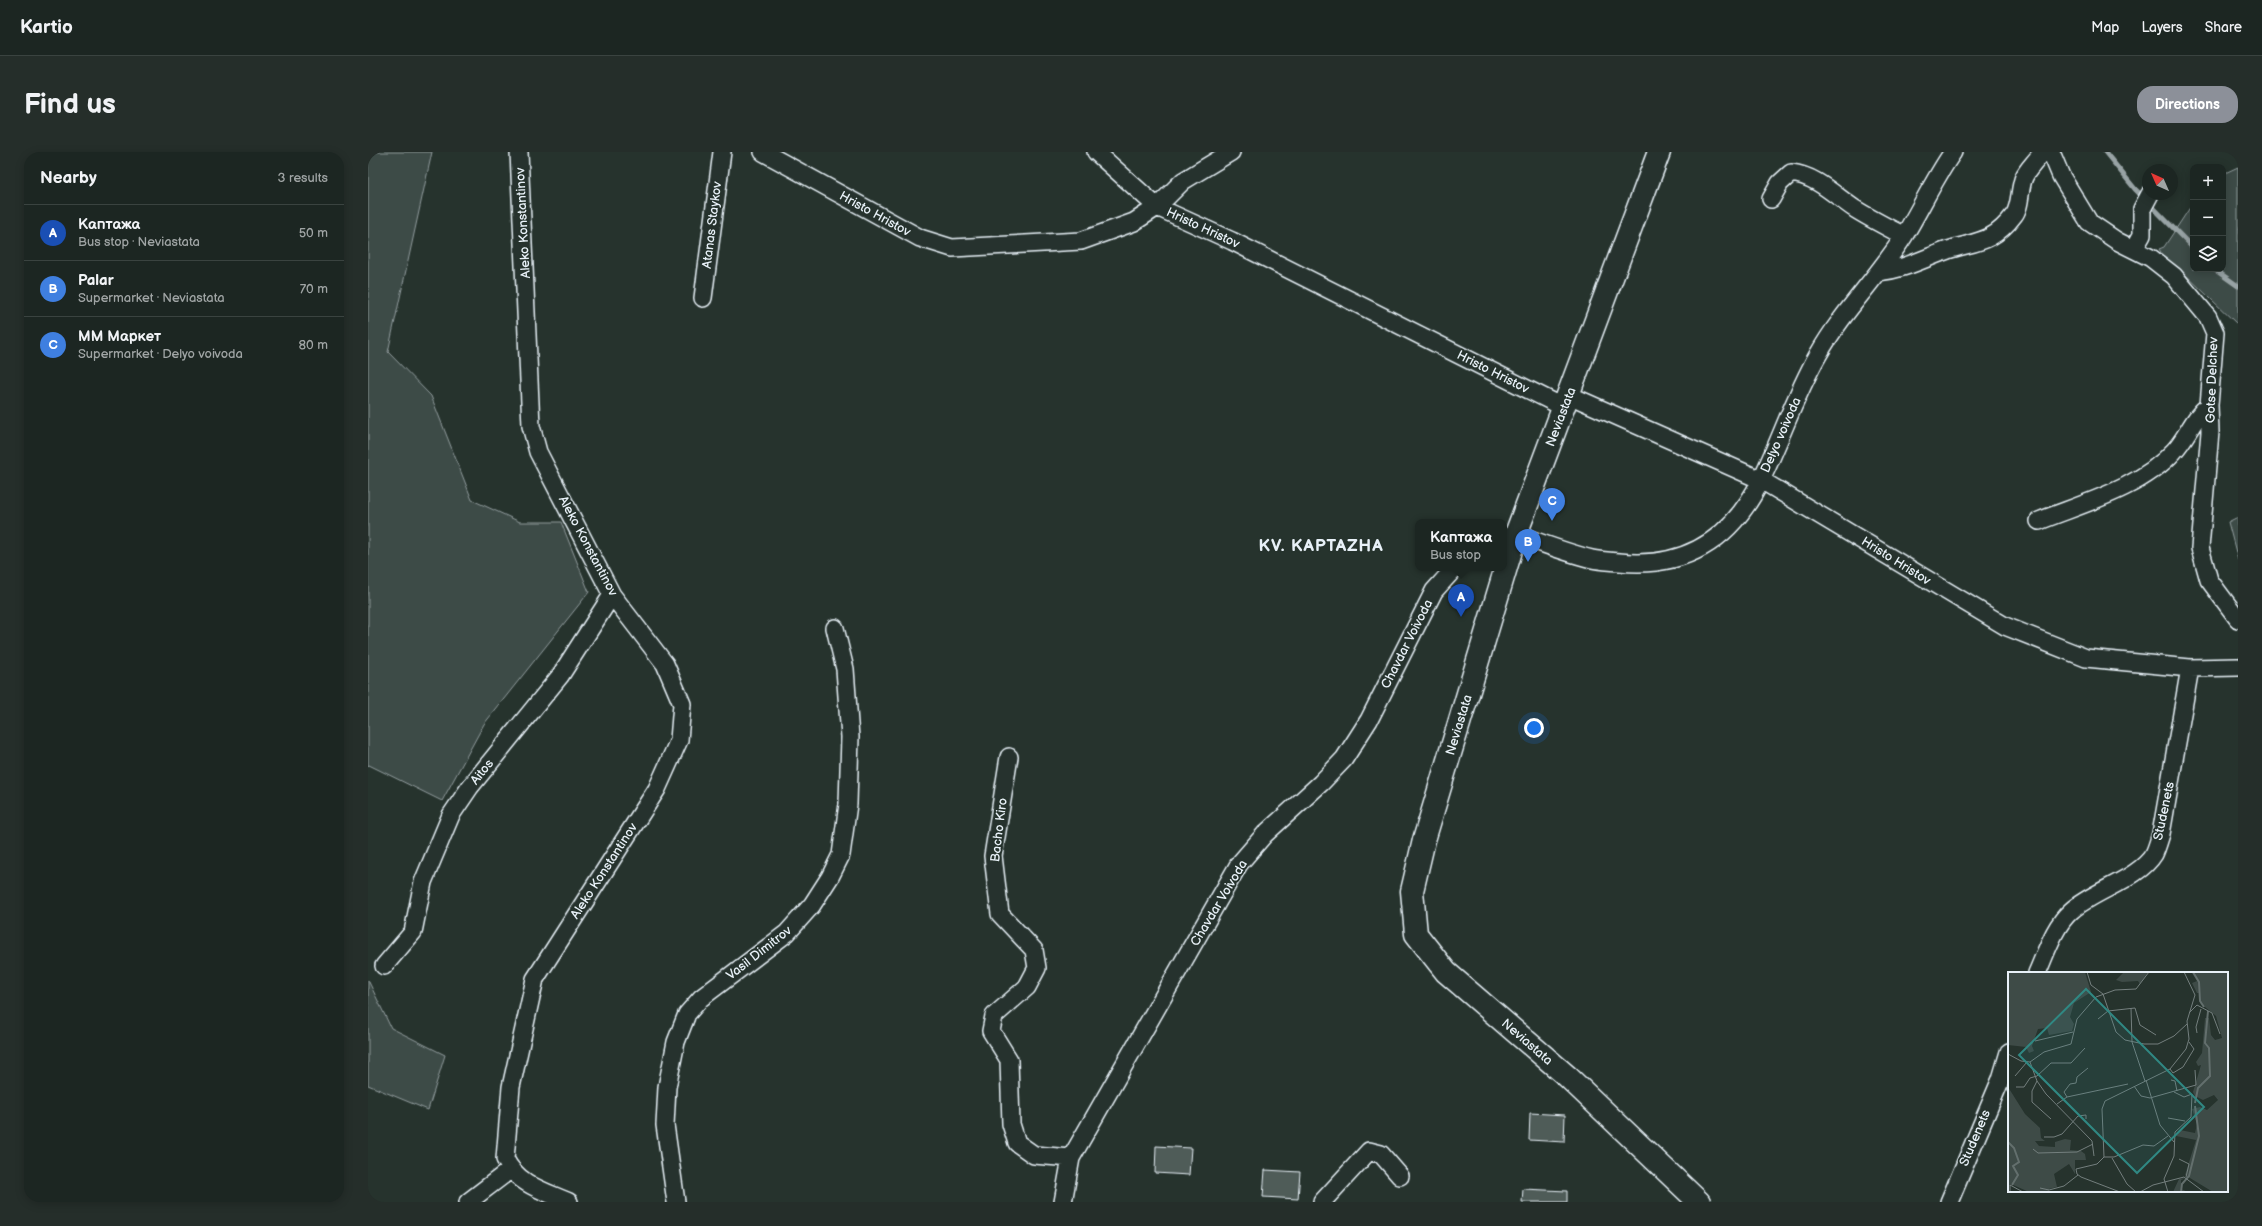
<!DOCTYPE html>
<meta charset="utf-8">
<style>
body{margin:0;font-family:"Balsamiq Sans",sans-serif;background:#252e2a;color:#f1f3f6}
.controls{position:absolute;right:12px;top:12px;display:grid;overflow:hidden;border-radius:8px;box-shadow:0 2px 10px #0003}
.controls button{width:36px;height:36px;display:grid;place-items:center;padding:0;border:0;border-bottom:1px solid #3a4340;background:#1c2622;color:#f1f3f6;font:20px sans-serif}
.compass{position:absolute;left:1774px;top:12px;width:36px;height:36px;border-radius:50%;background:#1c2622;box-shadow:0 2px 10px #0003;rotate:315deg}
.you{position:absolute;left:1166px;top:576px;width:14px;height:14px;margin:-10px;border:3px solid #fff;border-radius:50%;background:#1a73e8;box-shadow:0 0 0 6px #1a73e833}
.badge{display:grid;place-items:center;width:26px;height:26px;border-radius:50%;background:#8c9099;color:#fff;font-size:13px;font-weight:700}
.pin{position:absolute;translate:-50% -33px;filter:drop-shadow(0 1px 2px #0008)}
.pin::after{content:'';position:absolute;top:21px;width:14px;height:12px;background:inherit;clip-path:polygon(0 0,100% 0,50% 100%)}
.popup{position:absolute;left:1047px;top:367px;width:92px;height:52px;box-sizing:border-box;display:grid;place-content:center;border-radius:8px;background:#1c2622;filter:drop-shadow(0 1px 3px #0005);font-size:13px;white-space:nowrap;color:#a0a5a5}
.popup b{font-size:15px;color:#f1f3f6}
.popup::after{content:'';position:absolute;left:50%;top:100%;margin-left:-8px;border:8px solid transparent;border-top-color:#1c2622}
.list{margin:0;padding:0;list-style:none}
h2{display:flex;justify-content:space-between;align-items:center;height:52px;margin:0;padding:0 16px;font-size:17px}
h2 small{font-size:13px;font-weight:400;color:#a0a5a5}
.list li{display:grid;grid-template-columns:26px 1fr auto;gap:12px;align-items:center;box-sizing:border-box;height:56px;padding:0 16px;border-top:1px solid #3a4340}
.list b{display:block;font-size:15px;white-space:nowrap}
.list p{margin:0;font-size:13px;white-space:nowrap;color:#a0a5a5}
.list em{font-size:13px;font-style:normal;color:#a0a5a5}
.icon{flex:none;width:22px;height:22px;fill:none;stroke:currentColor;stroke-width:2;stroke-linecap:round;stroke-linejoin:round}
.map{position:relative;flex:none;width:1870px;height:1050px;overflow:hidden;border-radius:16px}
header{display:flex;align-items:center;gap:24px;box-sizing:border-box;height:56px;padding:0 20px;background:#1c2622;border-bottom:1px solid #3a4340}
header strong{font-size:19px}
nav{display:flex;gap:22px;margin-inline-start:auto;font-size:14px}
.intro{display:flex;align-items:center;justify-content:space-between;box-sizing:border-box;height:96px;padding:0 24px}
h1{margin:0;font-size:28px}
.button{padding:10px 18px;border-radius:16px;background:#8c9099;color:#fff;font-size:14px;font-weight:700}
main{display:flex;gap:24px;padding:0 24px}
aside{flex:1;background:#1c2622;border-radius:16px;box-shadow:0 2px 10px #0003}
.map>svg:first-child{display:block}
.green{fill:#3e4b47;stroke:#939ea0}
.lines{fill:none;stroke-linecap:round;stroke-linejoin:round}
.stream{stroke:#98a3a5;stroke-width:5}
.building{fill:#505c59;stroke:#e8f1f8}
.minor-casing{stroke:#e8f1f8;stroke-width:20}
.tertiary-casing{stroke:#e8f1f8;stroke-width:25}
.minor{stroke:#26332d;stroke-width:17}
.tertiary{stroke:#26332d;stroke-width:22}
.labels{text-anchor:middle;dominant-baseline:central;stroke-width:3.5;stroke-linejoin:round;paint-order:stroke}
.street-label{font-size:13px;fill:#e8f1f8;stroke:#26332d}
.district-label{font-size:17px;font-weight:bold;letter-spacing:1px;fill:#e8f1f8;stroke:#26332d}
.inset-river{fill:none;stroke:#636f6d;stroke-width:2}
.inset-road{fill:none;stroke:#747f7e;stroke-width:1}
.view{fill:#308883;fill-opacity:0.15;stroke:#308883;stroke-width:2}
.inset-edge{fill:none;stroke:#e8f1f8;stroke-width:2}
</style>
<header>
<strong>Kartio</strong>
<nav><a>Map</a><a>Layers</a><a>Share</a></nav>
</header>
<div class="intro"><h1>Find us</h1><a class="button">Directions</a></div>
<main>
<aside>
<h2>Nearby<small>3 results</small></h2>
<ul class="list">
<li><span class="badge" style="background:#1a4fb4">A</span><div><b>Каптажа</b><p>Bus stop · Neviastata</p></div><em>50 m</em></li>
<li><span class="badge" style="background:#3f7fe0">B</span><div><b>Palar</b><p>Supermarket · Neviastata</p></div><em>70 m</em></li>
<li><span class="badge" style="background:#3f7fe0">C</span><div><b>ММ Маркет</b><p>Supermarket · Delyo voivoda</p></div><em>80 m</em></li>
</ul>
</aside>
<div class="map">
<svg width="1870" height="1050" viewBox="0 0 1870 1050">
<rect width="100%" height="100%" fill="#26332d"/>
<filter id="ink" filterUnits="userSpaceOnUse"><feTurbulence type="fractalNoise" baseFrequency=".025" numOctaves="2"/><feDisplacementMap in="SourceGraphic" scale="8" xChannelSelector="R" yChannelSelector="G"/><feConvolveMatrix kernelMatrix="1 2 1 2 8 2 1 2 1" color-interpolation-filters="sRGB"/></filter>
<g filter="url(#ink)">
<path class="green" d="M 0,0 L 64,0 L 20,200 L 63,244 L 104,348 L 152,370 L 193,370 L 221,440 L 116,572 L 74,649 L 1,613 L 0,614 Z
M 1870,15 L 1870,173 L 1815,120 L 1787,108 L 1793,100 L 1791,97 L 1796,95 L 1825,51 L 1825,117 L 1855,117 L 1855,22 Z
M 1870,365 L 1870,408 L 1860,370 Z
M 0,828 L 23,876 L 77,903 L 60,958 L 0,933 Z"/>
<g class="lines">
<path class="stream" d="M 1737,0 L 1767,37 L 1825,96
M 1846,117 L 1870,134"/>
</g>
<path class="building" d="M 1162,961 L 1197,963 L 1196,990 L 1161,988 Z
M 788,994 L 823,996 L 821,1023 L 787,1021 Z
M 897,1018 L 932,1020 L 930,1047 L 895,1045 Z
M 1155,1037 L 1199,1039 L 1199,1050 L 1154,1050 Z"/>
<g class="lines">
<defs>
<path id="minor" d="M 151,0 L 163,274 L 170,300 L 244,443 L 297,512 L 314,552 L 311,588 L 289,637 L 167,827 L 143,935 L 137,1007 C 150,1033 176,1039 201,1050
M 395,0 L 552,86 L 584,96 L 713,89 L 766,70 L 789,55 L 815,29 L 863,0
M 728,0 L 789,55 L 864,89 L 1197,256
M 1683,0 L 1693,24 L 1721,70 L 1749,89 L 1783,106 L 1806,124 L 1840,165 L 1847,181 L 1841,253 L 1842,280 L 1832,396 L 1841,428 L 1870,467
M 1403,47 L 1412,31 L 1423,21 C 1449,24 1466,43 1487,57 C 1503,67 1519,75 1536,84
M 1766,97 L 1774,83 L 1774,57 L 1782,42
M 1510,120 C 1538,117 1554,107 1580,98 C 1609,89 1625,91 1646,63 C 1653,54 1651,36 1656,25 C 1660,16 1669,9 1674,0
M 335,146 L 354,0
M 1201,243 L 1393,328 L 1637,474 L 1718,506 L 1822,516 L 1870,515
M 1671,369 C 1716,351 1773,336 1806,299 C 1820,284 1824,267 1841,253
M 1148,382 C 1173,391 1199,401 1224,407 C 1233,409 1242,409 1251,410 C 1318,417 1364,387 1393,328 C 1413,287 1427,243 1450,203 C 1474,160 1510,125 1536,84 C 1553,56 1566,27 1585,0
M 641,605 L 625,704 L 632,762 L 666,798 L 669,816 L 659,835 L 626,864 L 623,879 L 641,908 L 643,972 L 649,991 L 666,1003 L 703,1006
M 16,814 L 45,780 L 55,730 L 83,663 L 102,635 L 192,524 L 244,443
M 1669,821 C 1678,801 1686,774 1703,759 C 1726,738 1770,728 1786,702 C 1789,696 1791,688 1793,682 L 1822,516
M 100,1050 L 142,1018
M 308,1050 L 297,973 L 299,935 L 308,890 L 319,862 L 333,846 L 419,781 L 444,753 L 462,725 L 473,703 L 480,652 L 482,585 L 477,517 L 467,476
M 695,1050 L 703,1006 L 871,712 L 897,682 L 953,631 L 976,607 L 1001,568 L 1066,439 L 1085,418
M 954,1050 L 1001,999 L 1013,1002 L 1032,1024
M 1581,1050 L 1633,927 L 1641,900"/>
<path id="tertiary" d="M 1291,0 L 1148,382 L 1056,688 L 1044,739 L 1048,782 L 1078,820 L 1200,925 L 1331,1050"/>
</defs>
<use href="#minor" class="minor-casing"/>
<use href="#tertiary" class="tertiary-casing"/>
<use href="#minor" class="minor"/>
<use href="#tertiary" class="tertiary"/>
</g>
</g>
<g class="labels">
<g class="street-label">
<text transform="translate(507 62) rotate(29)">Hristo Hristov</text>
<text transform="translate(155 71) rotate(-93)">Aleko Konstantinov</text>
<text transform="translate(344 73) rotate(-83)">Atanas Staykov</text>
<text transform="translate(835 76) rotate(25)">Hristo Hristov</text>
<text transform="translate(1125 220) rotate(27)">Hristo Hristov</text>
<text transform="translate(1844 228) rotate(-88)">Gotse Delchev</text>
<text transform="translate(1193 265) rotate(-69)">Neviastata</text>
<text transform="translate(1413 283) rotate(-66)">Delyo voivoda</text>
<text transform="translate(220 394) rotate(62)">Aleko Konstantinov</text>
<text transform="translate(1528 409) rotate(32)">Hristo Hristov</text>
<text transform="translate(1039 492) rotate(-63)">Chavdar Voivoda</text>
<text transform="translate(1091 573) rotate(-73)">Neviastata</text>
<text transform="translate(114 620) rotate(-51)">Aitos</text>
<text transform="translate(1796 659) rotate(-78)">Studenets</text>
<text transform="translate(631 678) rotate(-83)">Bacho Kiro</text>
<text transform="translate(236 719) rotate(-57)">Aleko Konstantinov</text>
<text transform="translate(851 751) rotate(-59)">Chavdar Voivoda</text>
<text transform="translate(391 801) rotate(-38)">Vasil Dimitrov</text>
<text transform="translate(1159 890) rotate(41)">Neviastata</text>
<text transform="translate(1607 986) rotate(-67)">Studenets</text>
</g>
<g class="district-label">
<text x="953" y="394">KV. KAPTAZHA</text>
</g>
</g>
<g transform="translate(1640 820)">
<rect width="220" height="220" fill="#26332d"/>
<path d="M 0,0 L 77,0 L 83,20 L 66,31 L 62,45 L 66,52 L 64,59 L 41,63 L 39,56 L 30,57 L 24,74 L 26,79 L 21,81 L 18,75 L 0,73 ZM 116,0 L 140,0 L 132,12 L 130,9 L 114,10 L 108,8 ZM 220,0 L 220,220 L 205,220 L 177,203 L 188,168 L 168,164 L 172,158 L 187,161 L 189,152 L 184,137 L 192,135 L 199,138 L 210,128 L 206,123 L 195,128 L 187,124 L 185,120 L 193,93 L 190,94 L 188,90 L 194,81 L 197,46 L 201,46 L 203,63 L 207,68 L 214,66 L 208,44 L 192,31 L 191,21 L 189,21 L 184,11 L 189,9 L 184,1 ZM 0,115 L 17,142 L 32,156 L 33,166 L 37,169 L 27,169 L 31,174 L 47,175 L 47,170 L 57,167 L 63,168 L 62,178 L 73,179 L 77,182 L 78,188 L 67,188 L 67,202 L 61,192 L 46,202 L 49,215 L 41,217 L 41,220 L 21,220 L 3,212 L 0,215 ZM 178,206 L 173,208 L 173,217 L 180,220 L 165,220 L 171,207 Z" fill="#3e4b47"/>
<path class="inset-river" d="M 185,0 L 191,10 L 192,29 L 196,35M 187,131 L 190,116 L 202,104 L 201,76 L 197,71 L 200,39M 0,170 L 6,176 L 11,190 L 5,194 L 10,203 L 4,213M 173,220 L 174,212 L 181,204 L 191,164 L 187,134"/>
<path class="inset-road" d="M 79,0 L 83,13 L 95,22 L 108,60 L 117,68 L 136,72 L 150,72 L 166,64 L 179,52M 123,36 L 124,70 L 137,109M 181,41 L 189,33 L 204,41 L 212,62M 90,47 L 100,39 L 127,36 L 132,53 L 148,63M 189,61 L 188,55 L 193,37M 27,69 L 65,60M 0,82 L 13,89 L 22,90M 22,90 L 36,80 L 63,72 L 69,47 L 88,25 L 107,18 L 128,17 L 141,0M 22,90 L 29,109 L 38,122 L 84,169 L 86,184M 162,97 L 165,101 L 175,95 L 186,77 L 181,70M 7,104 L 19,90M 138,108 L 152,153 L 166,170M 163,108 L 167,109 L 169,119M 29,109 L 24,119 L 24,130 L 43,147M 126,114 L 133,124 L 142,126 L 188,113 L 187,98M 8,115 L 16,115 L 22,106 L 29,104 L 43,91 L 63,91 L 77,76M 166,120 L 176,125 L 184,122M 59,125 L 56,120 L 62,112 L 68,111 L 69,105 L 80,96M 49,132 L 59,125 L 120,112M 160,146 L 177,149M 36,165 L 46,165 L 54,162 L 70,144 L 78,143 L 78,147M 25,177 L 30,181 L 69,180 L 85,172M 96,185 L 106,185 L 135,173 L 146,174 L 160,164M 104,186 L 119,212 L 128,220M 171,187 L 181,192 L 178,205M 32,216 L 41,218 L 56,214 L 70,203M 2,220 L 2,213 L 15,220M 112,220 L 73,205 L 69,202 L 68,197 L 89,192 L 96,185 L 94,137 L 97,129 L 162,97 L 178,77 L 181,67 L 179,49 L 187,23 L 176,0M 132,220 L 145,213 L 176,205 L 196,220M 160,220 L 156,207 L 166,184 L 167,160 L 183,145 L 184,122"/>
<path class="view" d="M 78,17 L 196,135 L 129,201 L 11,83 Z"/>
<rect width="220" height="220" class="inset-edge"/>
</g>
</svg>
<div class="controls">
<button>+</button>
<button>−</button>
<button><svg class="icon" aria-label="layers" viewBox="0 0 24 24"><path d="M12 4l9 5-9 5-9-5zM3 14l9 5 9-5"/></svg></button>
</div>
<svg class="compass" viewBox="-18 -18 36 36"><path d="M0-13l5 13h-10z" fill="#e53935"/><path d="M0 13l5-13h-10z" fill="#a0a5a5"/></svg>
<div class="you"></div>
<div class="pin badge" style="left:1093px;top:465px;background:#1a4fb4">A</div>
<div class="popup"><b>Каптажа</b>Bus stop</div>
<div class="pin badge" style="left:1160px;top:410px;background:#3f7fe0">B</div>
<div class="pin badge" style="left:1184px;top:369px;background:#3f7fe0">C</div>
</div>
</main>
